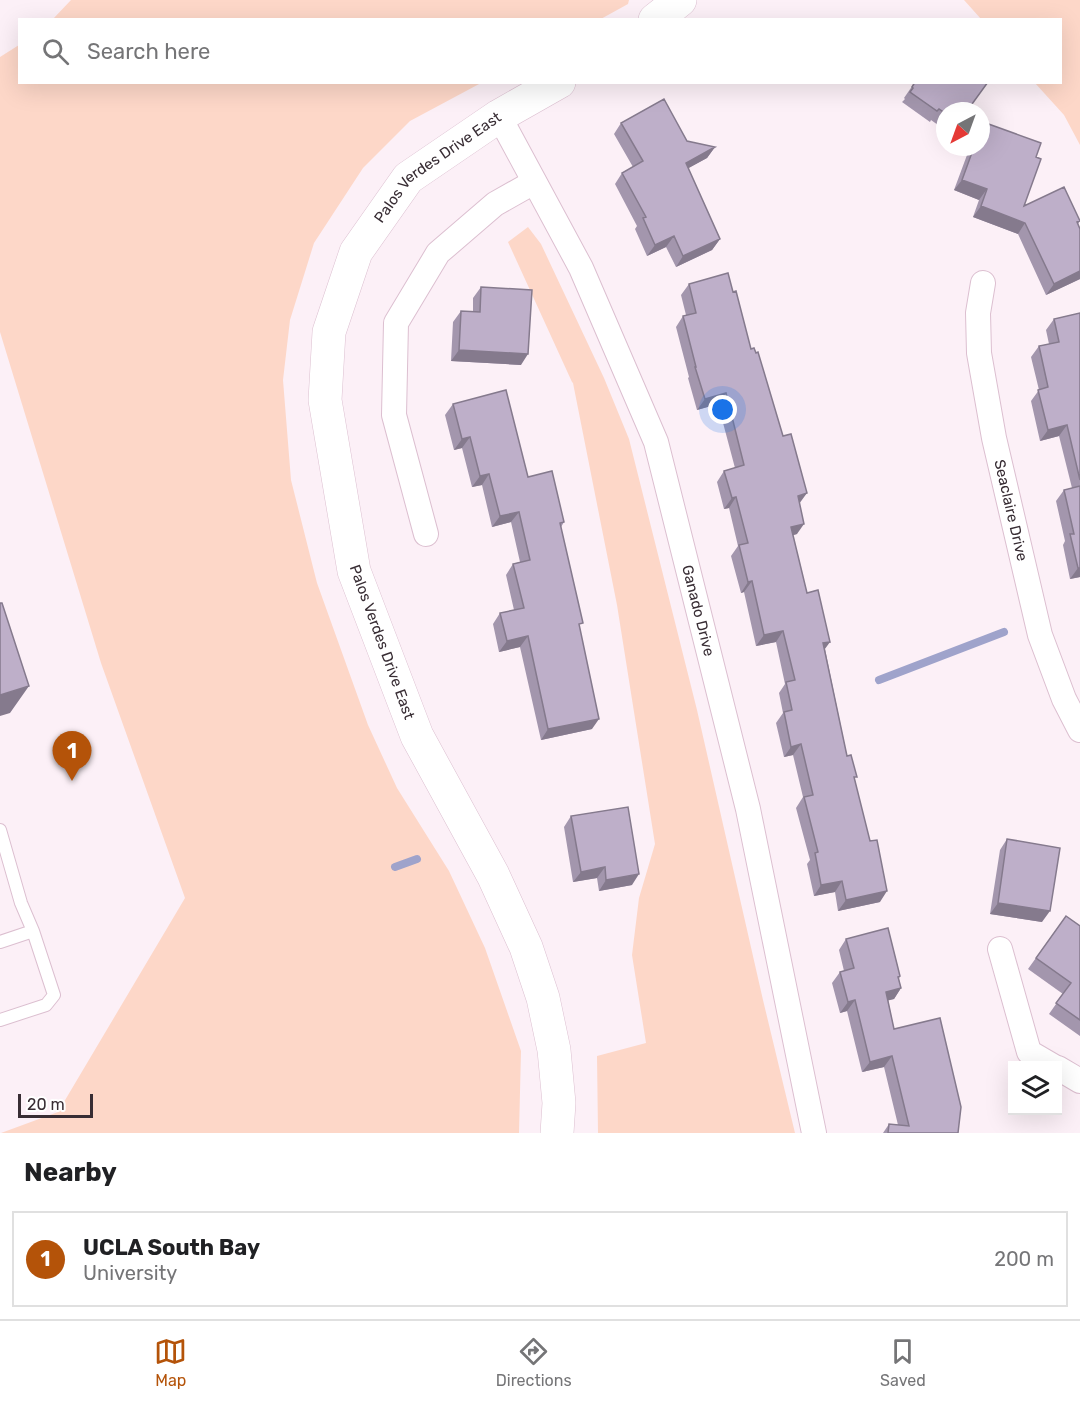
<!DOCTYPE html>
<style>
body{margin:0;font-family:Rubik,sans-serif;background:#f6f6f6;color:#202124}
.controls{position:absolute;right:18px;bottom:18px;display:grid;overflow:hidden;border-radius:0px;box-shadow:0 6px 24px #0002}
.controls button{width:54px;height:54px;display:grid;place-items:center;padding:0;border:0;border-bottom:2px solid #e0e0e0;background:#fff;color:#202124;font:30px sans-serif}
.compass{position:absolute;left:936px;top:102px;width:54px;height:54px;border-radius:50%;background:#fff;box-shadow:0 6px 24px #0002;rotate:221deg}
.scale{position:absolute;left:18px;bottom:15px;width:75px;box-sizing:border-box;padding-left:6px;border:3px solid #382d34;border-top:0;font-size:16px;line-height:21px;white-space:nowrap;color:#382d34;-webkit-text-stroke:4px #fff;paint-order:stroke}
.you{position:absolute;left:723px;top:410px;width:21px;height:21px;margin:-15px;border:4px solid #fff;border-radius:50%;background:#1a73e8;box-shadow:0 0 0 9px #1a73e833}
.badge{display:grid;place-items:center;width:39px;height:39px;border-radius:50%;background:#b45309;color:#fff;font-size:20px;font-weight:700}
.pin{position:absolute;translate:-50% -50px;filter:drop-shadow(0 2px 3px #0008)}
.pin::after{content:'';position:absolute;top:32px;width:21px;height:18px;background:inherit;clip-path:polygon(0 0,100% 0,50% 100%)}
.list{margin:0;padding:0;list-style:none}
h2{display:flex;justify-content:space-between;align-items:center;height:78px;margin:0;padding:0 24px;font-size:26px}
h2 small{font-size:20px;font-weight:400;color:#757577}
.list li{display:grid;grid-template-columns:39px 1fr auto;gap:18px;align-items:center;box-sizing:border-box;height:96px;margin:0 12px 12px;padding:0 12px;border:2px solid #e0e0e0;border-radius:0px}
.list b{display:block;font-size:22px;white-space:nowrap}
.list p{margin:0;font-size:20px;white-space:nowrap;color:#757577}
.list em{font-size:20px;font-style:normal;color:#757577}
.icon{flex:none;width:33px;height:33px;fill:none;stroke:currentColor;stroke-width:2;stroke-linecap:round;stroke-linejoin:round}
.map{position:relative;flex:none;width:1080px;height:1133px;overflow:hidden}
.search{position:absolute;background:#fff;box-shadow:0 6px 24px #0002;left:18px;right:18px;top:18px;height:66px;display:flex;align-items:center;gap:15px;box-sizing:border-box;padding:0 21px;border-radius:0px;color:#757577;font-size:22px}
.sheet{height:186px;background:#fff}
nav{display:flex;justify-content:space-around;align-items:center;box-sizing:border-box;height:84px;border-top:2px solid #e0e0e0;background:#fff;font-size:16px;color:#757577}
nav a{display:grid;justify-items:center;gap:3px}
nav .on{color:#b45309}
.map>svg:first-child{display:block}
.green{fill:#fdd7c8}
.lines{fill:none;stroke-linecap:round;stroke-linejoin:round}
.stream{stroke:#9fa3cb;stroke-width:8}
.lane-casing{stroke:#dcbfd0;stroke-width:14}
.street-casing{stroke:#dcbfd0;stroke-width:26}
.secondary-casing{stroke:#dcbfd0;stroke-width:34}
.lane{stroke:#fff;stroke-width:12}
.street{stroke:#fff;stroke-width:24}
.secondary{stroke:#fff;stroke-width:33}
.wall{fill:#a396ad}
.shaded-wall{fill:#857a8d}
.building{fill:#beafc9;stroke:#857a8d;stroke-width:1.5}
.labels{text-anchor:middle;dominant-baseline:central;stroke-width:4.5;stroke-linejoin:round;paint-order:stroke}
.street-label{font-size:15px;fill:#382d34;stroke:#fff}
</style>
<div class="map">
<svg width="1080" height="1133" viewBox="0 0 1080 1133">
<rect width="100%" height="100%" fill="#fcf0f7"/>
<path class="green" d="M 71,0 L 629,0 L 628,4 L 599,20 L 53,19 Z
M 964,0 L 1080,0 L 1080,145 L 1064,115 L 1035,83 L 1060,82 L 1060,20 L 981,19 Z
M 19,45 L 20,82 L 481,83 L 410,121 L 363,168 L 314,243 L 290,320 L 283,380 L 291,480 L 317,583 L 368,725 L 397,788 L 449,871 L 485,948 L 521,1051 L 519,1133 L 1,1133 L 58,1112 L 185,898 L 101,663 L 0,332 L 0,57 Z
M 528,227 L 541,244 L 604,378 L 629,439 L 697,710 L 763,1000 L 795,1133 L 598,1133 L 597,1056 L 646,1043 L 632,955 L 639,898 L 655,844 L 617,605 L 573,383 L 572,382 L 508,242 Z"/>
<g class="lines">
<path class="stream" d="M 879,680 L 1004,632
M 395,867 L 417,859"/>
<defs>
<path id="lane" d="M 0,830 L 21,903 L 33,931 L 0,942
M 0,1020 L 46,1005 L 54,995 L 33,931"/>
<g id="street">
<path id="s1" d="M 499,116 L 581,268 L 656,442 L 748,809 L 814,1133"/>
<path id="s2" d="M 983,283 L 978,313 L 979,353 L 994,438 L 1040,635 L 1064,699 L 1080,730"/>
<path d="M 426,534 L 394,415 L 396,323 L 438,253 L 495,204 L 534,182"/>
<path d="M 1000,949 L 1029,1052 L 1053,1066"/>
<path d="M 1058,1068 L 1080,1081"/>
</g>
<g id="secondary">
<path d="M 655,20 L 680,0"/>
<path id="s3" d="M 557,1133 L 559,1103 L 554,1050 L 543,998 L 526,947 L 493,875 L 417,736 L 354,571 L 325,400 L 329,332 L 356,252 L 408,178 L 499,116 L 559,82"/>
</g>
</defs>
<use href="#lane" class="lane-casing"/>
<use href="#street" class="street-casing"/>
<use href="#secondary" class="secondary-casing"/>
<use href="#lane" class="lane"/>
<use href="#street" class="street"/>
<use href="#secondary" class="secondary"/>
</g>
<path class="wall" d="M 915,82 L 945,111 L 945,130 L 931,120 L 930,122 L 902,102 L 905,99 L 904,98 Z
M 983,122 L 1036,157 L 1024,206 L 1080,221 L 1078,224 L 1080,229 L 1080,279 L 1046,295 L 1018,234 L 973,217 L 979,200 L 954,190 L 970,147 L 981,147 L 981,124 Z
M 621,123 L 687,141 L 715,147 L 707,158 L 688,168 L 720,239 L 712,250 L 676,267 L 666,247 L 647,256 L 635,229 L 637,226 L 615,184 L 622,173 L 633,167 L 614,134 Z
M 689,284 L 733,292 L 799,504 L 797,534 L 793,535 L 807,593 L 825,649 L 847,756 L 855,780 L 880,902 L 838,911 L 835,892 L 814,896 L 807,864 L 810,860 L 796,808 L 803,797 L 793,755 L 784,757 L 776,723 L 783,713 L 779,693 L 785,684 L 776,642 L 756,646 L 744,592 L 741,593 L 731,556 L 738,546 L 729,508 L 724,509 L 717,482 L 724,471 L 735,468 L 718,404 L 697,410 L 688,378 L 689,377 L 676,327 L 683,316 L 686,315 L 681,295 Z
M 481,287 L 521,365 L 451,361 L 453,322 L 461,311 L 473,311 L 473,298 Z
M 1080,313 L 1080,577 L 1070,579 L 1063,545 L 1065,541 L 1056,501 L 1064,490 L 1072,488 L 1059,436 L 1040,441 L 1031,401 L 1039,390 L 1031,357 L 1039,346 L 1049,344 L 1046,330 L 1054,319 Z
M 453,404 L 528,477 L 564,522 L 561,527 L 580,628 L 592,729 L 541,740 L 520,647 L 499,652 L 493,624 L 500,613 L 514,610 L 506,575 L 513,564 L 520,562 L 511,522 L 492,527 L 482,485 L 472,487 L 462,448 L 454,450 L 445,415 Z
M 571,816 L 632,885 L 599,891 L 597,878 L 573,882 L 564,827 Z
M 1007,839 L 1042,922 L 990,914 L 1000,850 Z
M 1066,916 L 1080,926 L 1080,1036 L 1049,1014 L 1063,994 L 1028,969 Z
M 846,939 L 900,976 L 899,979 L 901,988 L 894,999 L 888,1000 L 894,1029 L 958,1133 L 883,1133 L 889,1124 L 898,1125 L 884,1067 L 862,1072 L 847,1011 L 840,1013 L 832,983 L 840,972 L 844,971 L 839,950 Z"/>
<path class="shaded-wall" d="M 715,147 L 707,158 L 678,174 L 686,163 Z
M 962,180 L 987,189 L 979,200 L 954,190 Z
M 981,206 L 1025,223 L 1018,234 L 973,217 Z
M 674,236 L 666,247 L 647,256 L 655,245 Z
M 720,239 L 712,250 L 676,267 L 683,256 Z
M 1080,271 L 1080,279 L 1046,295 L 1054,284 Z
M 459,350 L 528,354 L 521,365 L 451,361 Z
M 726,393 L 718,404 L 697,410 L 705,399 Z
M 1067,425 L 1059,436 L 1040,441 L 1048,430 Z
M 470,437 L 462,448 L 454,450 L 462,439 Z
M 489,474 L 482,485 L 472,487 L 480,476 Z
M 807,493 L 799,504 L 798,496 Z
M 736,497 L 729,508 L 724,509 L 732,498 Z
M 519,512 L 511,522 L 492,527 L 500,516 Z
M 804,524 L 797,534 L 783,538 L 791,527 Z
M 1078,568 L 1080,568 L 1080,577 L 1070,579 Z
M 752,581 L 744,592 L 741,593 L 748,582 Z
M 783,631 L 776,642 L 756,646 L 764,635 Z
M 528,636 L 520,647 L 499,652 L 507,641 Z
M 830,642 L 822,653 L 823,643 Z
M 29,686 L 10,713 L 0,716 L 0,695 Z
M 599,719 L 592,729 L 541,740 L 548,729 Z
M 801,744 L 793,755 L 784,757 L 791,747 Z
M 605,867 L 597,878 L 573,882 L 581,872 Z
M 639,874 L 632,885 L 599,891 L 606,880 Z
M 842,881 L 835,892 L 814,896 L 821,885 Z
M 887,891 L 880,902 L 838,911 L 846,900 Z
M 998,903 L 1050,911 L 1042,922 L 990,914 Z
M 901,988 L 894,999 L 878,1003 L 886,992 Z
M 855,1000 L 847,1011 L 840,1013 L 848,1002 Z
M 892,1056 L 884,1067 L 862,1072 L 870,1062 Z"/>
<path class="building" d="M 915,82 L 988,82 L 967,111 L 945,111 L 945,113 L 939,109 L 937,111 L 910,92 L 913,88 L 912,87 Z
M 664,99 L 687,141 L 715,147 L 686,163 L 720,239 L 683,256 L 674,236 L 655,245 L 643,218 L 646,217 L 622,173 L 643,161 L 621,123 Z
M 983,122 L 1041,143 L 1036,157 L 1041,159 L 1024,206 L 1064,187 L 1080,221 L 1077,222 L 1080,229 L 1080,271 L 1054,284 L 1025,223 L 981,206 L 987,189 L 962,180 L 974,147 L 981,147 L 981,127 Z
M 728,273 L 733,292 L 736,291 L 751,349 L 754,348 L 756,353 L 758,352 L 783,436 L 791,434 L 807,493 L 798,496 L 804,524 L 791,527 L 807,593 L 818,590 L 830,642 L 823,643 L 847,756 L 851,755 L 857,777 L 854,777 L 870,841 L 877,840 L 887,891 L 846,900 L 842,881 L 821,885 L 815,853 L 818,852 L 804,797 L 813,795 L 801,744 L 791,747 L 784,712 L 792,710 L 786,682 L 795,680 L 783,631 L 764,635 L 752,581 L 748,582 L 739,545 L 748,543 L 736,497 L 732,498 L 724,471 L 744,465 L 726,393 L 705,399 L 695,367 L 696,367 L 683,316 L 696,313 L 689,284 Z
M 481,287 L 532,290 L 528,354 L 459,350 L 461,311 L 480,312 Z
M 1080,313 L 1080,480 L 1067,425 L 1048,430 L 1038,390 L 1048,387 L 1039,346 L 1059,342 L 1054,319 Z
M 506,390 L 528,477 L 552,471 L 564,522 L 560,523 L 583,623 L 579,624 L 599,719 L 548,729 L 528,636 L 507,641 L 500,613 L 524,608 L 513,564 L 530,560 L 519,512 L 500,516 L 489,474 L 480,476 L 470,437 L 462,439 L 453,404 Z
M 1080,486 L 1080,568 L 1078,568 L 1070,534 L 1074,534 L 1064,490 Z
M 0,603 L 2,603 L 29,686 L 0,695 Z
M 628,807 L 639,874 L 606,880 L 605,867 L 581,872 L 571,816 Z
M 1007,839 L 1060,848 L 1050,911 L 998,903 Z
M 1066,916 L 1080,926 L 1080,1020 L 1056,1003 L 1071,983 L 1036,958 Z
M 888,928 L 900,976 L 898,977 L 901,988 L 886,992 L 894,1029 L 940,1018 L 961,1107 L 958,1133 L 888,1133 L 889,1124 L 909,1126 L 892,1056 L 870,1062 L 855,1000 L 848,1002 L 840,972 L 854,968 L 846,939 Z"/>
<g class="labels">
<g class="street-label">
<text stroke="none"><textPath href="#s3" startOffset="1050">Palos Verdes Drive East</textPath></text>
<text stroke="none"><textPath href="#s2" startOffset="231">Seaclaire Drive</textPath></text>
<text stroke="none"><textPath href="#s1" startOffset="536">Ganado Drive</textPath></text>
<text transform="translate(382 642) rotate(70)">Palos Verdes Drive East</text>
</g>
</g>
</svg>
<div class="controls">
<button><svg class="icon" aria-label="layers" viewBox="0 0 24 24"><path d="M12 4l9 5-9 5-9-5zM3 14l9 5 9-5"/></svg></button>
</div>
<svg class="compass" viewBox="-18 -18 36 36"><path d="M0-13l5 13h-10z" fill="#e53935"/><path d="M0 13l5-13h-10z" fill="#757577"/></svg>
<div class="scale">20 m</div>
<div class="you"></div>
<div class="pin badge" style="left:72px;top:781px">1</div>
<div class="search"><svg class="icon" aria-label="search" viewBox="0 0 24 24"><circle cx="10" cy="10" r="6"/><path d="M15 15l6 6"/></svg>Search here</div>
</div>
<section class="sheet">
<h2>Nearby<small></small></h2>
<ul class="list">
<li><span class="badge">1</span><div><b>UCLA South Bay</b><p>University</p></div><em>200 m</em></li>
</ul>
</section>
<nav>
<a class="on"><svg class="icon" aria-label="map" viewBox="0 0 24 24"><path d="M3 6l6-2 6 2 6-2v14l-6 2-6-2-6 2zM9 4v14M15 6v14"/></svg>Map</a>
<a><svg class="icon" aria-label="directions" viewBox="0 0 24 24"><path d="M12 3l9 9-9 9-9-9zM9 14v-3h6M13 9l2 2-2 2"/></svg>Directions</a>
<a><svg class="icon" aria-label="saved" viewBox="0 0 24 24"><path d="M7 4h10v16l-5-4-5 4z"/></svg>Saved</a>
</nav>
